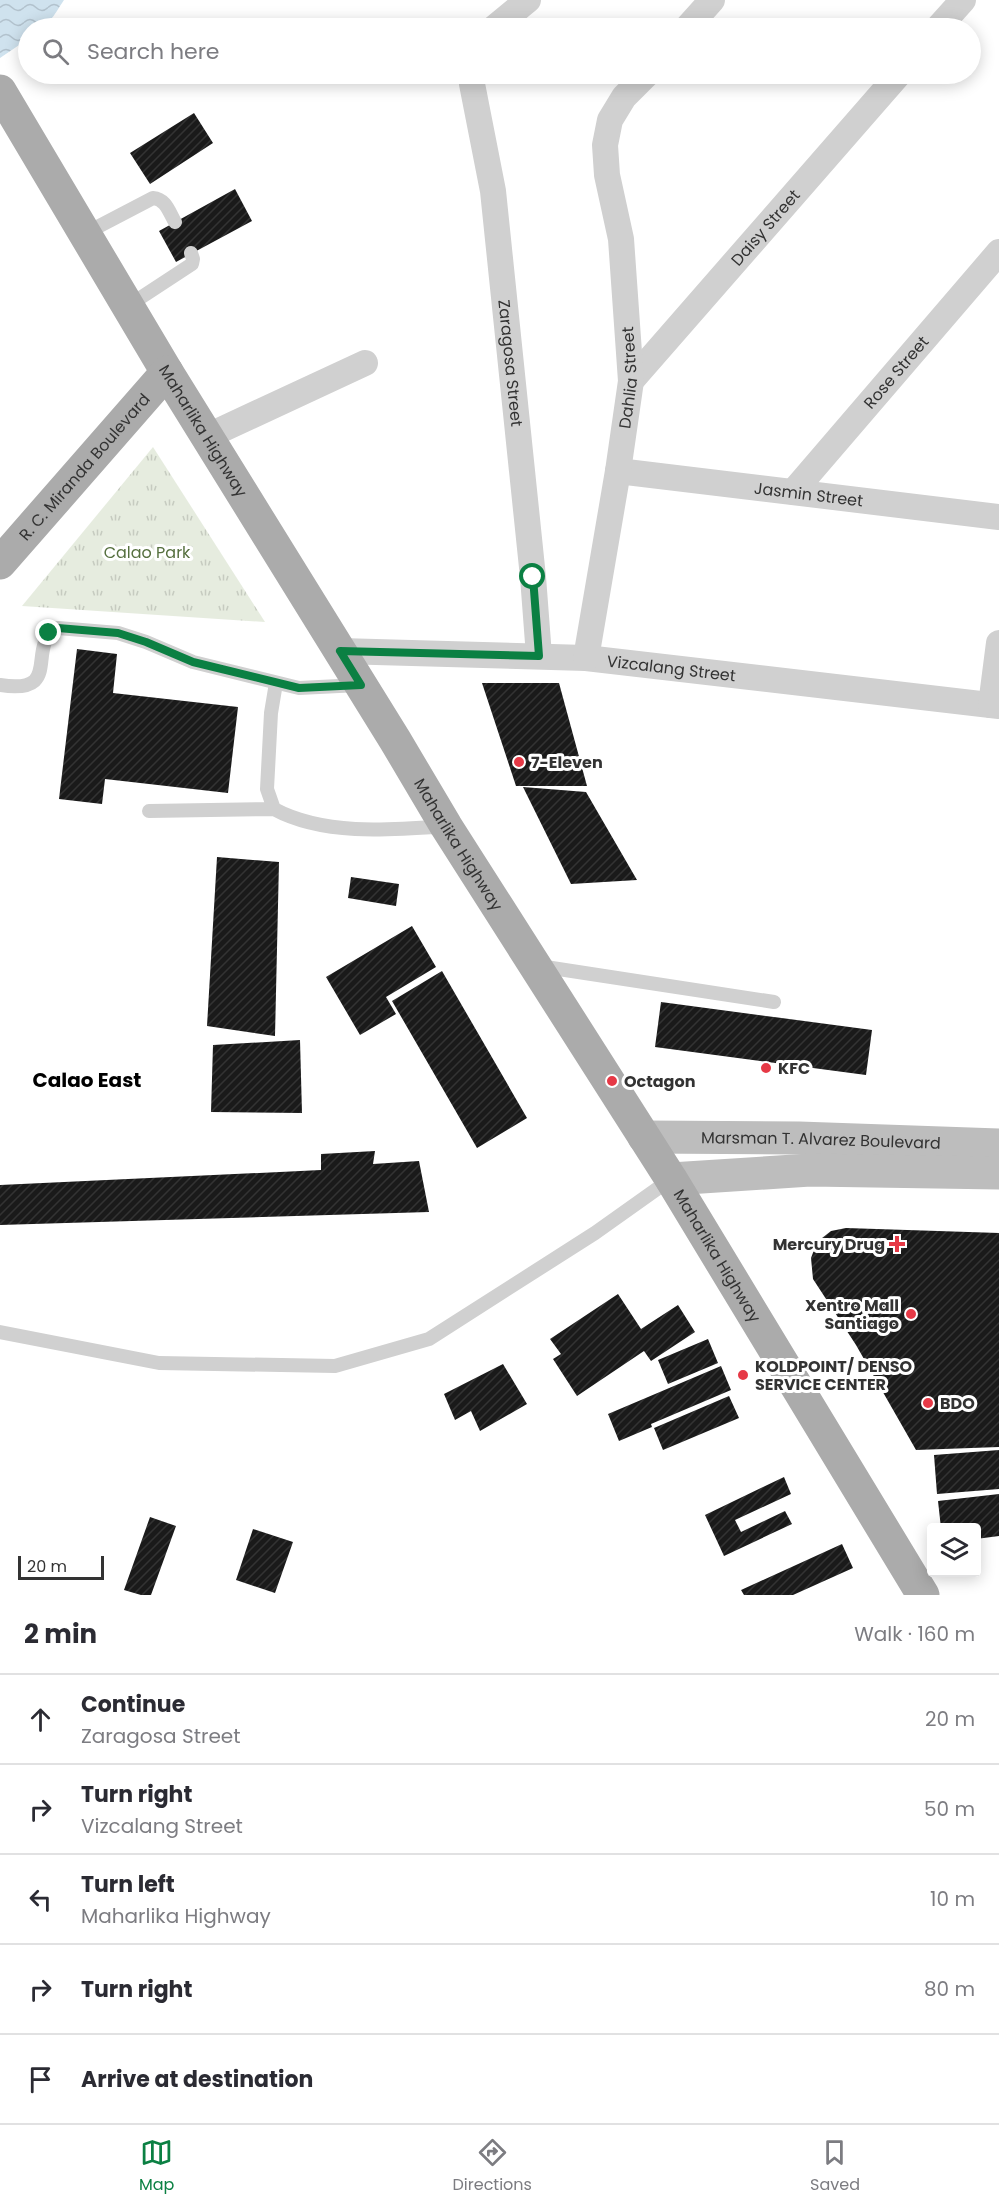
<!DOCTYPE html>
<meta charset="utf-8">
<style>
body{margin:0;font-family:Poppins,sans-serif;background:#f7f7f7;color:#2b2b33}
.controls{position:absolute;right:18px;bottom:18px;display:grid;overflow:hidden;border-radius:6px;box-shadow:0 3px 15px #0003}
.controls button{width:54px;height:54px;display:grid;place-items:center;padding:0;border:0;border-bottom:2px solid #e1e1e2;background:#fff;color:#2b2b33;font:30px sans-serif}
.scale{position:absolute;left:18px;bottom:15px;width:86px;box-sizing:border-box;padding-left:6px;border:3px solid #333;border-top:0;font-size:16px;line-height:21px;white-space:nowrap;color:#333;-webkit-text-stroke:4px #fff;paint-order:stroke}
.stop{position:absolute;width:18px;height:18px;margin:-14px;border:4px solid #0b8043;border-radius:50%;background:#fff}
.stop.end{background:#0b8043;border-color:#fff;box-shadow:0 2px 6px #0008}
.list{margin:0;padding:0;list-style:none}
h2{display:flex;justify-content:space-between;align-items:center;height:78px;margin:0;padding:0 24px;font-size:26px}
h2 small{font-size:20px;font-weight:400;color:#7c7c81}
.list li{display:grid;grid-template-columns:39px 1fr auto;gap:18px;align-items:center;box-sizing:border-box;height:90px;padding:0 24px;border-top:2px solid #e1e1e2}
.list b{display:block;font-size:22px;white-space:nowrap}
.list p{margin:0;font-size:20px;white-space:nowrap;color:#7c7c81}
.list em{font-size:20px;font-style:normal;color:#7c7c81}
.icon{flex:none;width:33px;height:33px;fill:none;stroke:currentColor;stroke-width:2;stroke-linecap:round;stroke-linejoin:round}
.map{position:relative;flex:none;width:999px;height:1595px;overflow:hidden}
.search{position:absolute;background:#fff;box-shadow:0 3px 15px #0003;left:18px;right:18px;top:18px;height:66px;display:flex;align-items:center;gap:15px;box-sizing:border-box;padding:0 21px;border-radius:33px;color:#7c7c81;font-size:22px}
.sheet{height:528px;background:#fff}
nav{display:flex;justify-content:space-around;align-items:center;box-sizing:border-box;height:84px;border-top:2px solid #e1e1e2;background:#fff;font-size:16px;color:#7c7c81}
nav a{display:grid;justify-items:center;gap:3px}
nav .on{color:#0b8043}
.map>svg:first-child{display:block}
.park{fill:url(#park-tufts)}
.water{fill:url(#water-waves)}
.building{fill:url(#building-hatch)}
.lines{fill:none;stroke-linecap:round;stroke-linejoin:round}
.lane{stroke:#d0d0d0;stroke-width:14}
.street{stroke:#d0d0d0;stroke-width:26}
.secondary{stroke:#bdbdbd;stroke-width:33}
.primary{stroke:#ababab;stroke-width:33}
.route{stroke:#0b8043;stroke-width:8}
.poi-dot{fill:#e63946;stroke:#fff;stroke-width:2}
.labels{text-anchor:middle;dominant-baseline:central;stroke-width:6;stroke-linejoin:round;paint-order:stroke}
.street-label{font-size:16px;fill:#333;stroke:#fff}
.park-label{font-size:16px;fill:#56703f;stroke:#fff}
.poi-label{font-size:16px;font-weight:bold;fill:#333;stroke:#fff;text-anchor:start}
.quarter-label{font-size:20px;font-weight:bold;fill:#000;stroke:#fff}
</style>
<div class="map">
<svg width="999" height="1595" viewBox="0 0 999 1595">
<defs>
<pattern id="park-tufts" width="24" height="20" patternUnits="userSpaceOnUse" patternTransform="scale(1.5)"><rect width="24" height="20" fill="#e6ecdf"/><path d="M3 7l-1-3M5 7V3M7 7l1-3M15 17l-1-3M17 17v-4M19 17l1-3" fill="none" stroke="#c6cbc0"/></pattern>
<pattern id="water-waves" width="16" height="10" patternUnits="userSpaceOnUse" patternTransform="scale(1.5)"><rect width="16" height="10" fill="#cfe2ee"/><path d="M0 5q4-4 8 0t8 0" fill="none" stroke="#b2c2cd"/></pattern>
<pattern id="building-hatch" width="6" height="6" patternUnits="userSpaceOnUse" patternTransform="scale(1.5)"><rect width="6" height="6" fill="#1a1a1a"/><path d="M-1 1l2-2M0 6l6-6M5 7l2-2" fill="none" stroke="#333"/></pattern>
</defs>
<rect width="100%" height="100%" fill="#fff"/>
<path class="park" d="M 153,447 L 265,622 L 22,606 Z"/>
<path class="water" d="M 0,0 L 64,0 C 53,16 50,28 28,28 L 28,39 L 0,58 Z"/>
<path class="building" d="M 194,113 L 213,143 L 150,184 L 130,153 Z
M 235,189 L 252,221 L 176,262 L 159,231 Z
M 77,649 L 117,654 L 113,693 L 238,707 L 228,793 L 105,779 L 102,804 L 59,799 Z
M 482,683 L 559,683 L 587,786 L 516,786 Z
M 523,787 L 586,792 L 637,880 L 571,884 Z
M 217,857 L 279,862 L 275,1036 L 207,1026 Z
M 351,877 L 399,884 L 396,906 L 348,898 Z
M 412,926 L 436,967 L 386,997 L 396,1014 L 360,1035 L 326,977 Z
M 442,971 L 527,1118 L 477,1148 L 392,1001 Z
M 661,1002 L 872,1030 L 866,1075 L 655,1047 Z
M 300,1040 L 302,1113 L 211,1112 L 213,1045 Z
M 375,1151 L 373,1164 L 419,1161 L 429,1212 L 0,1225 L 0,1185 L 321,1170 L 321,1154 Z
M 846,1228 L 999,1233 L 999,1447 L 916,1450 L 856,1345 L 813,1279 L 811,1258 L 817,1242 L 831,1231 Z
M 618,1294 L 641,1329 L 678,1305 L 695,1332 L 651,1361 L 644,1351 L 577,1396 L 553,1359 L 561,1354 L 550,1339 Z
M 708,1339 L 718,1363 L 668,1384 L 658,1360 Z
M 503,1364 L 527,1404 L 480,1431 L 471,1411 L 455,1420 L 444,1394 Z
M 721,1366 L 731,1390 L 651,1424 L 652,1427 L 619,1441 L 608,1414 Z
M 729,1396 L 739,1418 L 663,1450 L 654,1428 Z
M 999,1450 L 999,1489 L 937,1494 L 934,1455 Z
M 784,1477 L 791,1494 L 735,1520 L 741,1532 L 785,1511 L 792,1524 L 724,1556 L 705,1515 Z
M 999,1494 L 999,1536 L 976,1539 L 976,1528 L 941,1528 L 938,1501 Z
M 150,1517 L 176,1526 L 151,1595 L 141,1595 L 124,1590 Z
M 253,1529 L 293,1542 L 275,1593 L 236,1580 Z
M 842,1544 L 853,1568 L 793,1595 L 744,1595 L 741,1590 Z"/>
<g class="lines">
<path class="lane" d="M 86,233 L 153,198 C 166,199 169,212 175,222
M 128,306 L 192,264 L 193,259 L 191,253
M 276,683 L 271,713 L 267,789 L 274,809 C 324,836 391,830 446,826
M 0,685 C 65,695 24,646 58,628 L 118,633 L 146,642 L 193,662 L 299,688 L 359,685
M 149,811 L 274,809
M 539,966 L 774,1002
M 0,1332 L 159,1363 L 335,1366 L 429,1339 L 595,1233 L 671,1179"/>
<g class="street">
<path d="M 494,28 L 528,0"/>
<path d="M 687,28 L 712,0"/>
<path d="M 938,28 L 963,0"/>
<path id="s1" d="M 472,74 L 472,84 L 493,191 L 533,577 L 539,656"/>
<path id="s2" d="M 631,381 L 899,74"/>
<path d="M 208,436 L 365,363"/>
<path id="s3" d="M 618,471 L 999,517"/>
<path id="s4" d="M 793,492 L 999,252"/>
<path id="s5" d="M 340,651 L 586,658 L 999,706"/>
<path id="s6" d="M 586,658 L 618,471 L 631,381 L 621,239 L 607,175 L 605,145 L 610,120 L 624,97 L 647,74"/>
<path d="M 991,705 L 999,643"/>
</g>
<g class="secondary">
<path id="s7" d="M 644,1137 L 799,1138 L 999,1145"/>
<path d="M 671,1179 L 810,1170 L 999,1173"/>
</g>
<g class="primary">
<path id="s8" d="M 0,91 L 167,372 L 395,740 L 446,826 L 671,1179 L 923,1595"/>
<path id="s9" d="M 0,563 L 167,372"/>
</g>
</g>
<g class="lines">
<path class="route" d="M 49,633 L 58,628 L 118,633 L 146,642 L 193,662 L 299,688 L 361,685 L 340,651 L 539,656 L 533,577"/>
</g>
<g class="poi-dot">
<circle cx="519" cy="762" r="6"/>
<circle cx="766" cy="1068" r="6"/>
<circle cx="612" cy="1081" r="6"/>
<path d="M894 1235h6v6h6v6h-6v6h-6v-6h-6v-6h6z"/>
<circle cx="911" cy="1314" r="6"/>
<circle cx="743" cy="1375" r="6"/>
<circle cx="928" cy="1403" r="6"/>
</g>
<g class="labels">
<g class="street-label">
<text stroke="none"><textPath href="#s2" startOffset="204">Daisy Street</textPath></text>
<text stroke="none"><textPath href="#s1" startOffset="292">Zaragosa Street</textPath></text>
<text stroke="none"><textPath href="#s4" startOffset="158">Rose Street</textPath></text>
<text stroke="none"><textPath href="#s6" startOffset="284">Dahlia Street</textPath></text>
<text stroke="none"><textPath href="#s8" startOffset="396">Maharlika Highway</textPath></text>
<text stroke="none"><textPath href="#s9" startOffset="128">R. C. Miranda Boulevard</textPath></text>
<text stroke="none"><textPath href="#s3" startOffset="192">Jasmin Street</textPath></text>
<text stroke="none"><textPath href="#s5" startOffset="332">Vizcalang Street</textPath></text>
<text stroke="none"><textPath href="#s8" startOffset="882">Maharlika Highway</textPath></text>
<text stroke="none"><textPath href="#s7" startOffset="177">Marsman T. Alvarez Boulevard</textPath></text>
<text stroke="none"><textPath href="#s8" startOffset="1368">Maharlika Highway</textPath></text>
</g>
<g class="park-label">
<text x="147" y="552">Calao Park</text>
</g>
<g class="poi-label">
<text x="531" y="762">7-Eleven</text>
<text x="778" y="1068">KFC</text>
<text x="624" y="1081">Octagon</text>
<text x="885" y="1244" text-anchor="end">Mercury Drug</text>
<text x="899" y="1305" text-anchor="end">Xentro Mall<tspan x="899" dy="18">Santiago</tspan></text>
<text x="755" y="1366">KOLDPOINT/ DENSO<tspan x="755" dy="18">SERVICE CENTER</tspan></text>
<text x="940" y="1403">BDO</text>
</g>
<g class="quarter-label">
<text x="87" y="1080">Calao East</text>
</g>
</g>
</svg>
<div class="controls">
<button><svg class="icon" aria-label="layers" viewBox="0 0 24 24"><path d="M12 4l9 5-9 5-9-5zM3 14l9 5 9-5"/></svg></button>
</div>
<div class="scale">20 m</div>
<div class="stop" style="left:533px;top:577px"></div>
<div class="stop end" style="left:49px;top:633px"></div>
<div class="search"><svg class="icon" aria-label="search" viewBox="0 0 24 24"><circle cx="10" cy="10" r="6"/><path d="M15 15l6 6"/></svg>Search here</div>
</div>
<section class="sheet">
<h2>2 min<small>Walk · 160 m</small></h2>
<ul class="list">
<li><svg class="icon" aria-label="ahead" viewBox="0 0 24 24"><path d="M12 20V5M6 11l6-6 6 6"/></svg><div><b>Continue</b><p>Zaragosa Street</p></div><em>20 m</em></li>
<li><svg class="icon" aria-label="right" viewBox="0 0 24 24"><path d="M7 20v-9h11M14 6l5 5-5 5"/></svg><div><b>Turn right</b><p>Vizcalang Street</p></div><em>50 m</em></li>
<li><svg class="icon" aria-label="left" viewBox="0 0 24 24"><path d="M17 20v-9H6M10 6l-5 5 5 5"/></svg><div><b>Turn left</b><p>Maharlika Highway</p></div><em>10 m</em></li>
<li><svg class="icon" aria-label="right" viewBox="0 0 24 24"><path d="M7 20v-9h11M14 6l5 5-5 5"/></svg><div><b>Turn right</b></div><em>80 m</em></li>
<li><svg class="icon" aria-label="arrive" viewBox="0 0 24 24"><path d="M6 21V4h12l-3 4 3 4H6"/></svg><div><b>Arrive at destination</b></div></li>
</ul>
</section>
<nav>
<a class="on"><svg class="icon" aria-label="map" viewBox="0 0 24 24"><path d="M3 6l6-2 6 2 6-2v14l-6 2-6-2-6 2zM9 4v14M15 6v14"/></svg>Map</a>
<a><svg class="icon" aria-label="directions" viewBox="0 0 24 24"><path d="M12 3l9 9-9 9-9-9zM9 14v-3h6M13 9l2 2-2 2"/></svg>Directions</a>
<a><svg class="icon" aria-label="saved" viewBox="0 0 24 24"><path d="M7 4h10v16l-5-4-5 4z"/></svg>Saved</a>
</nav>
